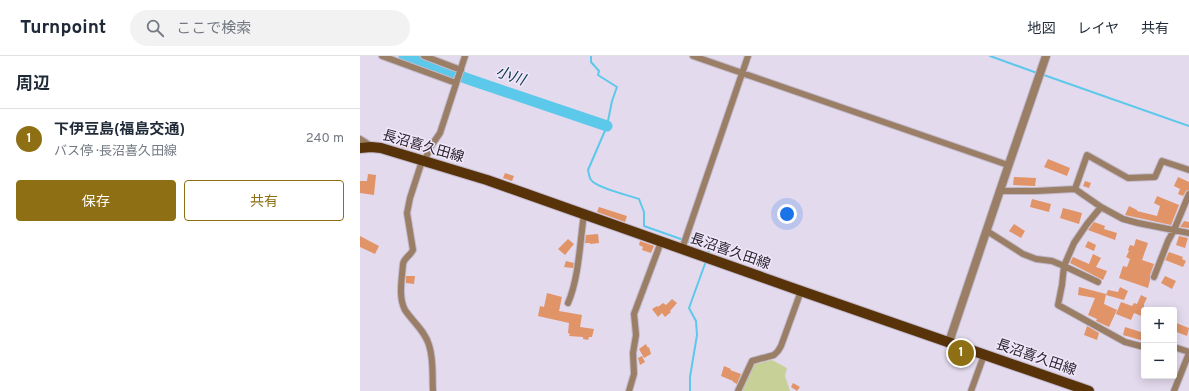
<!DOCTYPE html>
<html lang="ja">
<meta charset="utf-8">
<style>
body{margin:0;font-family:Overpass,"Noto Sans JP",sans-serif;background:#f2f2f3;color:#1f2937}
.controls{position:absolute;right:12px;bottom:12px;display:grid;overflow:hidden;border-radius:4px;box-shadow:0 2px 10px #0003}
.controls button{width:36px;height:36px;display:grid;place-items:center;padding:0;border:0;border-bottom:1px solid #e0e1e3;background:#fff;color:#1f2937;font:20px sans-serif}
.you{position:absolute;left:427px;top:158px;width:14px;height:14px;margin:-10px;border:3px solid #fff;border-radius:50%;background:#1a73e8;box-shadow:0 0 0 6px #1a73e833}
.badge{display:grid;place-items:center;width:26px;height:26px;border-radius:50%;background:#8f6f14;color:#fff;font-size:13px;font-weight:700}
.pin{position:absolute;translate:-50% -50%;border:2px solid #fff;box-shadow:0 1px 4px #0006}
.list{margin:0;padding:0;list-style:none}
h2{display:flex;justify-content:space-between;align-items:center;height:52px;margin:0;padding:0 16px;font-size:17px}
h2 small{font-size:13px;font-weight:400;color:#747a83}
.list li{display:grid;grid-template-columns:26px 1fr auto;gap:12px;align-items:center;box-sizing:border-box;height:60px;padding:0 16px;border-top:1px solid #e0e1e3}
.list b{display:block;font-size:15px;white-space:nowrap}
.list p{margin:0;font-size:13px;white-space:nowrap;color:#747a83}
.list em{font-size:13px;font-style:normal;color:#747a83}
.actions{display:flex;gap:8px;padding:12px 16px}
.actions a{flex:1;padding:9px 0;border:1px solid #8f6f14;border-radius:4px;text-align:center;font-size:14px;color:#8f6f14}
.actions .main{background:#8f6f14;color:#fff}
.icon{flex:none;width:22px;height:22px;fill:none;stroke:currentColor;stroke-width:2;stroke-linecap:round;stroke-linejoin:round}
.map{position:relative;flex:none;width:829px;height:335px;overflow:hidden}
header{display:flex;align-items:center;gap:24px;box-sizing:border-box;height:56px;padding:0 20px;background:#fff;border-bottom:1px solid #e0e1e3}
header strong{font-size:19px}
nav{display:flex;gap:22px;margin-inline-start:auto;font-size:14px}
.search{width:280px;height:36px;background:#f2f2f3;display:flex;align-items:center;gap:10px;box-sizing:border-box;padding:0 14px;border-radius:22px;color:#747a83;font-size:15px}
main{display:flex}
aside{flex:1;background:#fff}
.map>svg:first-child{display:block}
.green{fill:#c7d097}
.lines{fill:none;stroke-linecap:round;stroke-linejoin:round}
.stream{stroke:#5cc8ea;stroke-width:2}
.river{stroke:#5cc8ea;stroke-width:11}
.building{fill:#e09468}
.minor-casing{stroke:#c2b9cb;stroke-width:8}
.tertiary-casing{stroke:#c2b9cb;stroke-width:10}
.primary-casing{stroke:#c2b9cb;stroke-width:12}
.minor{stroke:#9a7f66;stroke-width:6}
.tertiary{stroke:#9a7f66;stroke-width:8}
.primary{stroke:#58330a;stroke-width:10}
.labels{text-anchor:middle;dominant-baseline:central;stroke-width:3;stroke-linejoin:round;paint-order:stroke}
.street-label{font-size:14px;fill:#27232b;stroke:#f1e7fb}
.water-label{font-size:15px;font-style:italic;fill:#013643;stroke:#f1e7fb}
</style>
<header>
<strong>Turnpoint</strong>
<div class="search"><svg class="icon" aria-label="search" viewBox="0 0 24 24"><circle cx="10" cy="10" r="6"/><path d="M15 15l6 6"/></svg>ここで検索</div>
<nav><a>地図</a><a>レイヤ</a><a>共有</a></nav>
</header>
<main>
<aside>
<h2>周辺<small></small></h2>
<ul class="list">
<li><span class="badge">1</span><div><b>下伊豆島(福島交通)</b><p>バス停 · 長沼喜久田線</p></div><em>240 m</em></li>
</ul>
<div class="actions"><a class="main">保存</a><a>共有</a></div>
</aside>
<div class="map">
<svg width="829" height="335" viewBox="0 0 829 335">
<rect width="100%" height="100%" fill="#e4daee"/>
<path class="green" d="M 412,304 L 427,312 L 425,320 L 430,335 L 380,335 L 383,324 L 395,308 Z"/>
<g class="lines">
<path class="stream" d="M 231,0 L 231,6 L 239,15 L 238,19 L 257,31 L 252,45 L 247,70 L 228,114 C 229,118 229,121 231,124 C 237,132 268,139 279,143 L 284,156 L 284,170 L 349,193 L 348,199
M 630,0 L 677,17
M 681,18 L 829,70
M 330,335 L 330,321 L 337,279 L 336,265 L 329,252 L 346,205"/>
<path class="river" d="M 44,0 L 111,24 L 247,70"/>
</g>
<path class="building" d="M 40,86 L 49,89 L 48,93 L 38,90 Z
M 52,86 L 63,90 L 62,96 L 50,92 Z
M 688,103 L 710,112 L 707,120 L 684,111 Z
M 145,117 L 154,120 L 152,125 L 143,122 Z
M 8,118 L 16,119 L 14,139 L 0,137 L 0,125 L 7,125 Z
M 654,121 L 676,122 L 675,130 L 653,129 Z
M 818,121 L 829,126 L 829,134 L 826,135 L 823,140 L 818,138 L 820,133 L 814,130 Z
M 725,125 L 731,127 L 729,132 L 723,130 Z
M 797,140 L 819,149 L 811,169 L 765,159 L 769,150 L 777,154 L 777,155 L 797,160 L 800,150 L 794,147 Z
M 672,143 L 691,148 L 689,156 L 670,151 Z
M 239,151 L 267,160 L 265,166 L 237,156 Z
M 703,152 L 722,157 L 719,168 L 700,162 Z
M 824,165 L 829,166 L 829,172 L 820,171 Z
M 734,166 L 745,170 L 744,173 L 757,177 L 755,184 L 728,174 Z
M 654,168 L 665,175 L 661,182 L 649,175 Z
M 238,178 L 239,187 L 230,188 L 230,187 L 225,187 L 226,179 Z
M 0,180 L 19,190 L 15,198 L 0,191 Z
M 819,180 L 828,182 L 825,192 L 816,189 Z
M 208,183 L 214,188 L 205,199 L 198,193 Z
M 776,183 L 788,187 L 782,204 L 794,208 L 790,219 L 790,224 L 788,232 L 759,222 L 763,210 L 767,211 L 770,203 L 766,201 L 769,195 L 768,194 L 770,189 L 774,190 Z
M 280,185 L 294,190 L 291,197 L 282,194 L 283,191 L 279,189 Z
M 728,185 L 736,189 L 734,195 L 725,191 Z
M 809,196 L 823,201 L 822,203 L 826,205 L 823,211 L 805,204 Z
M 733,198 L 741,202 L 736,211 L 747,215 L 743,224 L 710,207 L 713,201 L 729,208 Z
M 206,205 L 214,207 L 213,212 L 204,211 Z
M 46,220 L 55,220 L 54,228 L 46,227 Z
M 805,220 L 816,225 L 812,233 L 801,227 Z
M 719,231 L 746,238 L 744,248 L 757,254 L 749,271 L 736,265 L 737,263 L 728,259 L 735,242 L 718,239 Z
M 760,231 L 768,235 L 764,244 L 746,239 L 748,234 L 758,236 Z
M 187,237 L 202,241 L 199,255 L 222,259 L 220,271 L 234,273 L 232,281 L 229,281 L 228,284 L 223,283 L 223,281 L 209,280 L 210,278 L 208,277 L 209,267 L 178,260 L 180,250 L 184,251 Z
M 781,239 L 787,242 L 784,248 L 784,261 L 774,257 L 771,264 L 756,258 L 761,246 L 772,250 L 774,247 L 777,248 Z
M 312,243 L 317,247 L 310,255 L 311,256 L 305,261 L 302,257 L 298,261 L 292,253 L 297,250 L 298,251 L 303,247 L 306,249 Z
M 816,267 L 829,272 L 827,280 L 814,275 Z
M 727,270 L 739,277 L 737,284 L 724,279 Z
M 765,271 L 784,277 L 784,285 L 763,279 Z
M 286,288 L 288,292 L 289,291 L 291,298 L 284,302 L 279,293 Z
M 282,300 L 285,306 L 280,309 L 278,302 Z
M 364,310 L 371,313 L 370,314 L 381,318 L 377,328 L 373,326 L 373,325 L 361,320 Z
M 433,327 L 440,331 L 437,335 L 431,331 Z"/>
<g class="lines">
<defs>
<path id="minor" d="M 22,0 L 96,27
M 64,0 L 101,14
M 333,0 L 648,109
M 62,105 L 50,142 L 47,157 L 53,194 C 50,200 44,202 43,208 C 42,223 38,241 45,254 C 53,266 65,275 69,289 C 74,304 72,320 73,335
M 64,106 L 71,90 L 80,77 L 105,0
M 715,133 L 727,99 L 768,122 L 795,121 L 802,105 L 829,114
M 640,135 L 676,135 L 715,133 L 741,151 L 763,163 L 778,167 L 829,177
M 627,175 L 663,198 L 676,203 L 692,205 L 704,210 L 702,229 L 698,249 L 765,286 L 784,291
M 322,193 L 388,0
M 794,221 L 808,185 L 814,174 L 829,138
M 738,226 L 704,210 L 714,187 L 727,168 L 741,151
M 208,247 C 219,222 220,185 224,158
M 814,291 L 829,296
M 269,335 L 274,318 L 273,297 L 276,279 L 274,258 L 301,186
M 378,335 L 392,305 L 414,299 L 418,295 L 421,290 L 441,235
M 611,335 L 624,299
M 814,335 L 829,297"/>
<path id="tertiary" d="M 0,84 L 11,91
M 589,286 C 621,191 653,95 686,0"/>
<path id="primary" d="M 0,92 L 11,91 L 21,92 L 127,124 L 441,235 L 729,335"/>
</defs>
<use href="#minor" class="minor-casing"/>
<use href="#tertiary" class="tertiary-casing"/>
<use href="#primary" class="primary-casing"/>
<use href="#minor" class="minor"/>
<use href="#tertiary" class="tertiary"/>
<use href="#primary" class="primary"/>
</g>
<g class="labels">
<g class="street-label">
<text transform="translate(63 91) rotate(16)">長沼喜久田線</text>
<text transform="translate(370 196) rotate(19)">長沼喜久田線</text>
<text transform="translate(676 302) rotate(19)">長沼喜久田線</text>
</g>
<g class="water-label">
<text transform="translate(150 21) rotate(19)">小川</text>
</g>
</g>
</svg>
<div class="controls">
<button>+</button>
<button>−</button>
</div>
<div class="you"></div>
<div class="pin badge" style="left:601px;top:297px">1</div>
</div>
</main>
